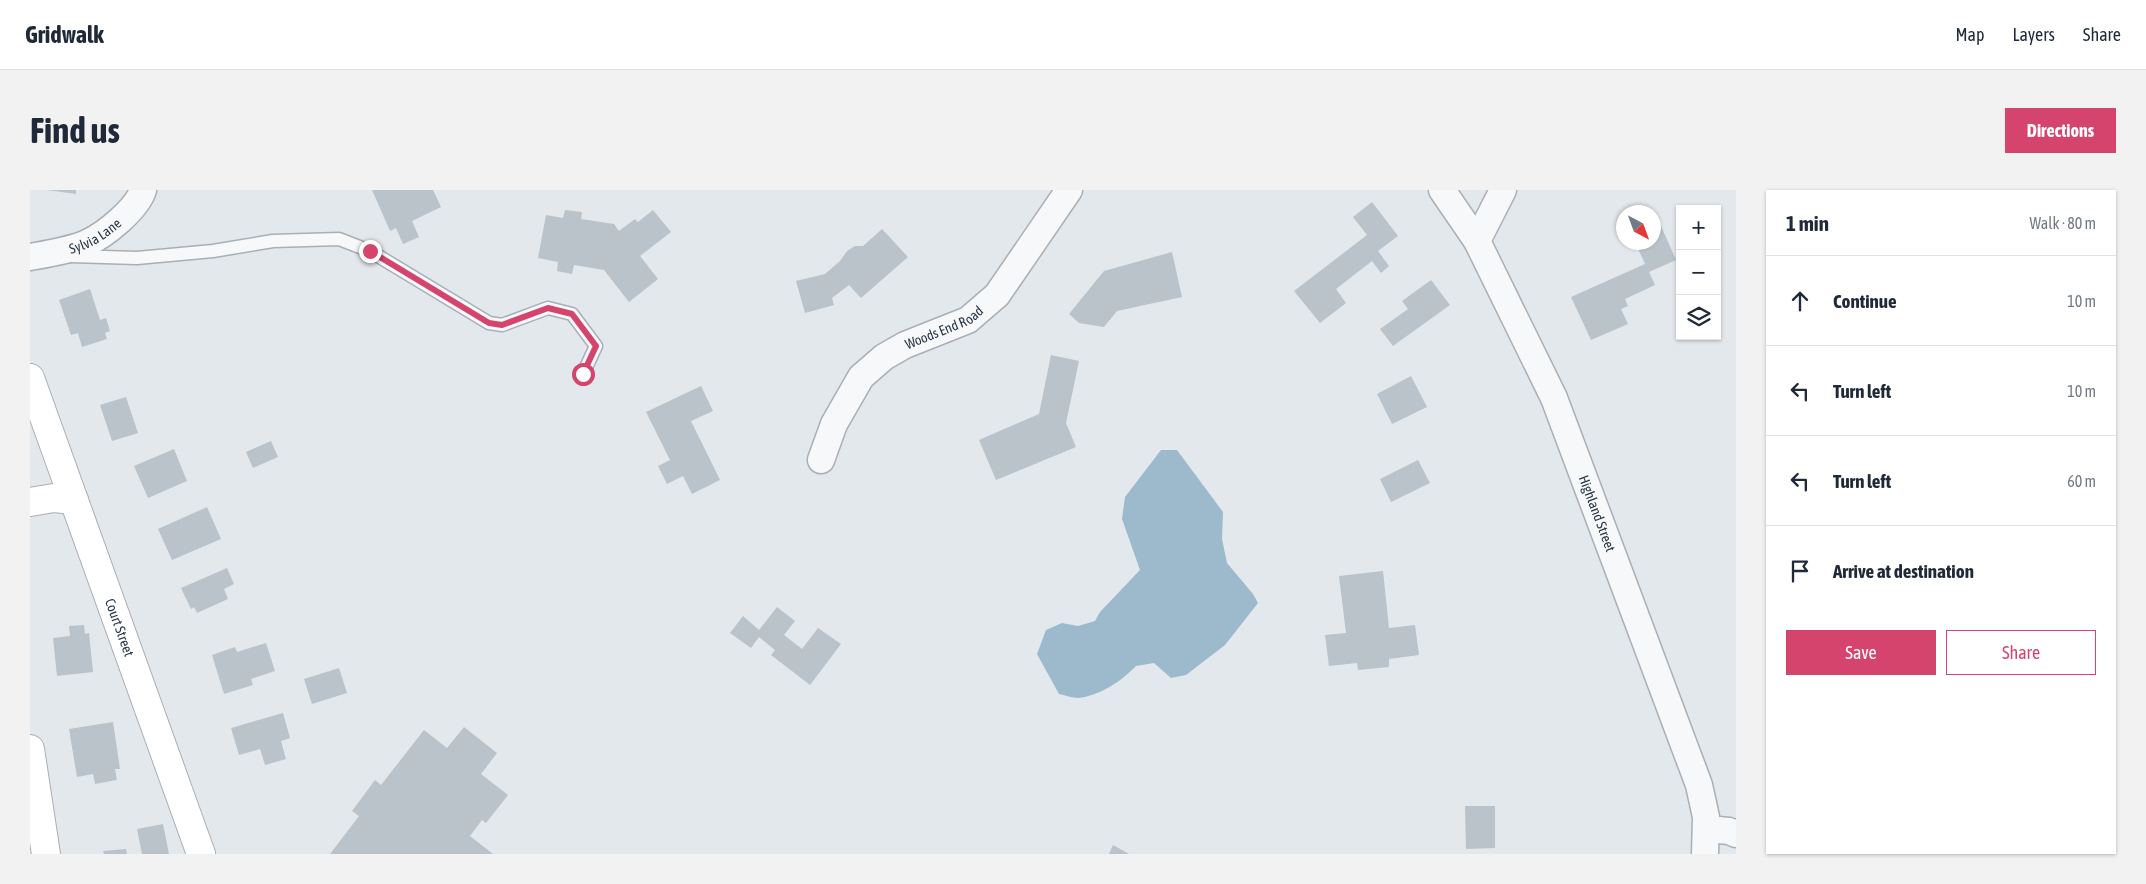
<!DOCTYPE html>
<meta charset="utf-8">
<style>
body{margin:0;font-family:"Asap Condensed",sans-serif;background:#f2f2f3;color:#1f2937}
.controls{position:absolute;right:15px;top:15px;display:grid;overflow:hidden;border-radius:0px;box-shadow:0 1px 4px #0004}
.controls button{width:45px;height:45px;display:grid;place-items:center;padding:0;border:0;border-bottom:1px solid #e0e1e3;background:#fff;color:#1f2937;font:25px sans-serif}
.compass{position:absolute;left:1586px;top:15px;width:45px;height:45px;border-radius:50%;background:#fff;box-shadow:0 1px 4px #0004;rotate:139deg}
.stop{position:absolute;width:15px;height:15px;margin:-11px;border:4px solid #d5446c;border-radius:50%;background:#fff}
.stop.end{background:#d5446c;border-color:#fff;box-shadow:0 1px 5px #0008}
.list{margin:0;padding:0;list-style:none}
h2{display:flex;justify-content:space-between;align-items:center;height:65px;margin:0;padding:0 20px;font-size:21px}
h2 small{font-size:16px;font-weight:400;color:#747a83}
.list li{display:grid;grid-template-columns:32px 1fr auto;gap:15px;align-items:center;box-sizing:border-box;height:90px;padding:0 20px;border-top:1px solid #e0e1e3}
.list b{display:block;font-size:19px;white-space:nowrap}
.list em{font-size:16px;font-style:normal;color:#747a83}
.actions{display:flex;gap:10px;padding:15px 20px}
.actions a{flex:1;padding:11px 0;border:1px solid #d5446c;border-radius:0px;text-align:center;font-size:18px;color:#d5446c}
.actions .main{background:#d5446c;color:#fff}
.icon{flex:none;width:28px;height:28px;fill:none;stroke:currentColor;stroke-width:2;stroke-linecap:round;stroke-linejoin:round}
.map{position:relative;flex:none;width:1706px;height:664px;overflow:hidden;border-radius:0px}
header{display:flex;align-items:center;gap:30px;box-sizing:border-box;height:70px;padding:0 25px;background:#fff;border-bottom:1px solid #e0e1e3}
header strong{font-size:24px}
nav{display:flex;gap:28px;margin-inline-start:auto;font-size:18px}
.intro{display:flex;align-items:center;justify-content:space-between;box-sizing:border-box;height:120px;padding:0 30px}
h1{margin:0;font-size:35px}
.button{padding:12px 22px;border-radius:0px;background:#d5446c;color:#fff;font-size:18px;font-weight:700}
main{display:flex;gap:30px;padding:0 30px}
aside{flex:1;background:#fff;border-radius:0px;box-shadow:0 1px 4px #0004}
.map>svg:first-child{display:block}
.water{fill:#9dbacd}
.building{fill:#bac2ca}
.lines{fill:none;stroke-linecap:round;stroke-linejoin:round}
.lane-casing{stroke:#a8afb7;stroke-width:15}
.street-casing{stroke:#a8afb7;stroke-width:29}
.secondary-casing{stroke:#a8afb7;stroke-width:30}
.lane{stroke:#f6f8fa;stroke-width:12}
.street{stroke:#f6f8fa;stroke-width:26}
.secondary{stroke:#fff;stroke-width:28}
.route{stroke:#d5446c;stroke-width:6}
.labels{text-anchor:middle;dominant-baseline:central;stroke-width:4.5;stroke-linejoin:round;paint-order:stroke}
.street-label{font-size:14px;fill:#2a3745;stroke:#f3f6f9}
</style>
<header>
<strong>Gridwalk</strong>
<nav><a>Map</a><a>Layers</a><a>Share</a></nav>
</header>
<div class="intro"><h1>Find us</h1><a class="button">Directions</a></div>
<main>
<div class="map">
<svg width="1706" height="664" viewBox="0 0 1706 664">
<rect width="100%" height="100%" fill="#e3e8ec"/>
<path class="water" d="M 1131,260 L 1147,260 L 1193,322 L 1192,349 L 1197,373 L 1223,404 L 1228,413 L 1195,455 L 1156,485 L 1141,488 L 1124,473 L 1106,476 C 1092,491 1069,506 1048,508 C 1042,508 1035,505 1029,504 L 1007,464 L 1016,440 L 1032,433 L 1048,436 L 1065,431 L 1070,422 L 1110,380 L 1092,329 L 1095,307 Z"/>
<path class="building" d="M 17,0 L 46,0 L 46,4 Z
M 342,0 L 403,0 L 411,17 L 382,31 L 389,47 L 373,54 L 366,38 L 360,41 Z
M 1342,12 L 1368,46 L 1348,61 L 1359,76 L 1351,83 L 1342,71 L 1306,99 L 1316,113 L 1290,133 L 1264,101 L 1337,45 L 1323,27 Z
M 535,20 L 552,22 L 551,29 L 584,34 L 589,41 L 605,29 L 608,32 L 623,20 L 641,42 L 610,66 L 628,89 L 599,112 L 574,80 L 544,75 L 542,84 L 527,81 L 528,72 L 508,68 L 516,25 L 533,28 Z
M 1631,36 L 1646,70 L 1619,82 L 1625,95 L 1595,109 L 1598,116 L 1591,119 L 1598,134 L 1561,150 L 1541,107 L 1615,74 L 1605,52 L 1624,52 L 1624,40 Z
M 852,39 L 878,67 L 831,108 L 819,95 L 802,108 L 804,115 L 775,123 L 766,91 L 795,84 L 810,71 L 817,61 L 825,56 L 833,56 Z
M 1142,62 L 1152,107 L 1087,121 L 1074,137 L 1049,133 L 1039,124 L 1074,81 Z
M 1401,90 L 1420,115 L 1363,156 L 1350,139 L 1378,119 L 1372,111 Z
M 60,99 L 70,130 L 76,128 L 80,141 L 75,143 L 77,149 L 52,157 L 48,143 L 41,145 L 29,110 Z
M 1021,165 L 1049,171 L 1036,233 L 1046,257 L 966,290 L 949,250 L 1009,224 Z
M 1381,186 L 1397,217 L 1362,234 L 1347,204 Z
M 671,196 L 683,221 L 661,231 L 690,290 L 662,304 L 653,286 L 637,294 L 628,276 L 640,270 L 616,222 Z
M 96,207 L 108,243 L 82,251 L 70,215 Z
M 241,251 L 248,267 L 223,278 L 216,262 Z
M 144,259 L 157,291 L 118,308 L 104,276 Z
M 1388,270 L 1400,293 L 1361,312 L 1350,289 Z
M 177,317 L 191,349 L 142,370 L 128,339 Z
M 197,378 L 204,394 L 194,399 L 198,409 L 167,423 L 164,417 L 161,419 L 151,398 Z
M 1353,381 L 1359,438 L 1385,435 L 1389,465 L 1359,469 L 1359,477 L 1328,480 L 1327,473 L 1299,476 L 1295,445 L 1316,443 L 1309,386 Z
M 747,417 L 765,431 L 754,445 L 772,459 L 788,438 L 811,454 L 780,495 L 741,465 L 745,460 L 729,447 L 721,458 L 700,443 L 713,426 L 729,440 Z
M 54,435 L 55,444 L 59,443 L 63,482 L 27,486 L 23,448 L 40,446 L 39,436 Z
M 236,453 L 245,481 L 221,489 L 223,495 L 194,504 L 182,465 L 205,457 L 207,462 Z
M 309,478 L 317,503 L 282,514 L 274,489 Z
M 253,523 L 260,548 L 251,551 L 256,569 L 235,575 L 230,559 L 209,565 L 201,538 Z
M 83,532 L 90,579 L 85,579 L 87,590 L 65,594 L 63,584 L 47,587 L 39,539 Z
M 434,537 L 467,563 L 451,584 L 478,605 L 456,633 L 452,630 L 440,646 L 463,664 L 300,664 L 329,626 L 322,621 L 345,590 L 351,595 L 394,540 L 417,558 Z
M 1435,616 L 1465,616 L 1465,658 L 1436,659 Z
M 133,634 L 139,664 L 112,664 L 107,639 Z
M 1083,655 L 1099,664 L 1079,664 Z
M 96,659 L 97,664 L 74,664 L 73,661 Z"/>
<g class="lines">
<defs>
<path id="lane" d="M 41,66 L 107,68 L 183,61 L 243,51 L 309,49 L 340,61 L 459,133 L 472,135 L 518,118 L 542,124 L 566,156 L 553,184"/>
<g id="street">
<path id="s1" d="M 1412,0 L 1447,51 L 1524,208 L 1669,595 L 1676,627 L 1675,664"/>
<path d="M 1447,51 L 1473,0"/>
<path id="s2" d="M 0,67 C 17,64 42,60 57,53 C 75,45 107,19 113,0"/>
<path id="s3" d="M 791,270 L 804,234 L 831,187 L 854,167 L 875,155 L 938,130 L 967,105 L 1039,0"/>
<path d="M 1677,639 L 1699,641 L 1706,644"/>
</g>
<g id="secondary">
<path id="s4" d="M 0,188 L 171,664"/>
<path d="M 0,312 L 24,308 L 44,310"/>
<path d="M 0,559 L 16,664"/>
</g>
</defs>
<use href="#lane" class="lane-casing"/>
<use href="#street" class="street-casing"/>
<use href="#secondary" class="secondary-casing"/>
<use href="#lane" class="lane"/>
<use href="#street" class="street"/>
<use href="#secondary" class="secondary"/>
</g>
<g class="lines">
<path class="route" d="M 340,61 L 459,133 L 472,135 L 518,118 L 542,124 L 566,156 L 553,184"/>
</g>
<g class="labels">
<g class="street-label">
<text stroke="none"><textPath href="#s2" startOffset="69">Sylvia Lane</textPath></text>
<text stroke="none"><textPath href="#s3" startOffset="190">Woods End Road</textPath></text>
<text stroke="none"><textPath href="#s1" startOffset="360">Highland Street</textPath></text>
<text stroke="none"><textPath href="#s4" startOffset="265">Court Street</textPath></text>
</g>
</g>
</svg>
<div class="controls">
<button>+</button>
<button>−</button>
<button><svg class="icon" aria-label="layers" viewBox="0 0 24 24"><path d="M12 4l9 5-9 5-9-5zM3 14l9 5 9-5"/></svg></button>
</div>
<svg class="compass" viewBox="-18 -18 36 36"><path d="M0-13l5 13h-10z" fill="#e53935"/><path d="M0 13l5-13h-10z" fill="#747a83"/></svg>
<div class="stop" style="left:553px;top:184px"></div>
<div class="stop end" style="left:340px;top:61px"></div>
</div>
<aside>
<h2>1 min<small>Walk · 80 m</small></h2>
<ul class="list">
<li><svg class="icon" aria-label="ahead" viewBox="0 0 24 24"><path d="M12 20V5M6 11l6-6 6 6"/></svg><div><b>Continue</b></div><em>10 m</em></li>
<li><svg class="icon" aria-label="left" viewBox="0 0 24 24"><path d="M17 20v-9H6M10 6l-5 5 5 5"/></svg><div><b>Turn left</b></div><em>10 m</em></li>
<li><svg class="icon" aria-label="left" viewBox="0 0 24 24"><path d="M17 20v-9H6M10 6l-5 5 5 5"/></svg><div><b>Turn left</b></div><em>60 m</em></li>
<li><svg class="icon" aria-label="arrive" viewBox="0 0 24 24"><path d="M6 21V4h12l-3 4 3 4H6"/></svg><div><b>Arrive at destination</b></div></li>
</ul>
<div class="actions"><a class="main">Save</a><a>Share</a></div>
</aside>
</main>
